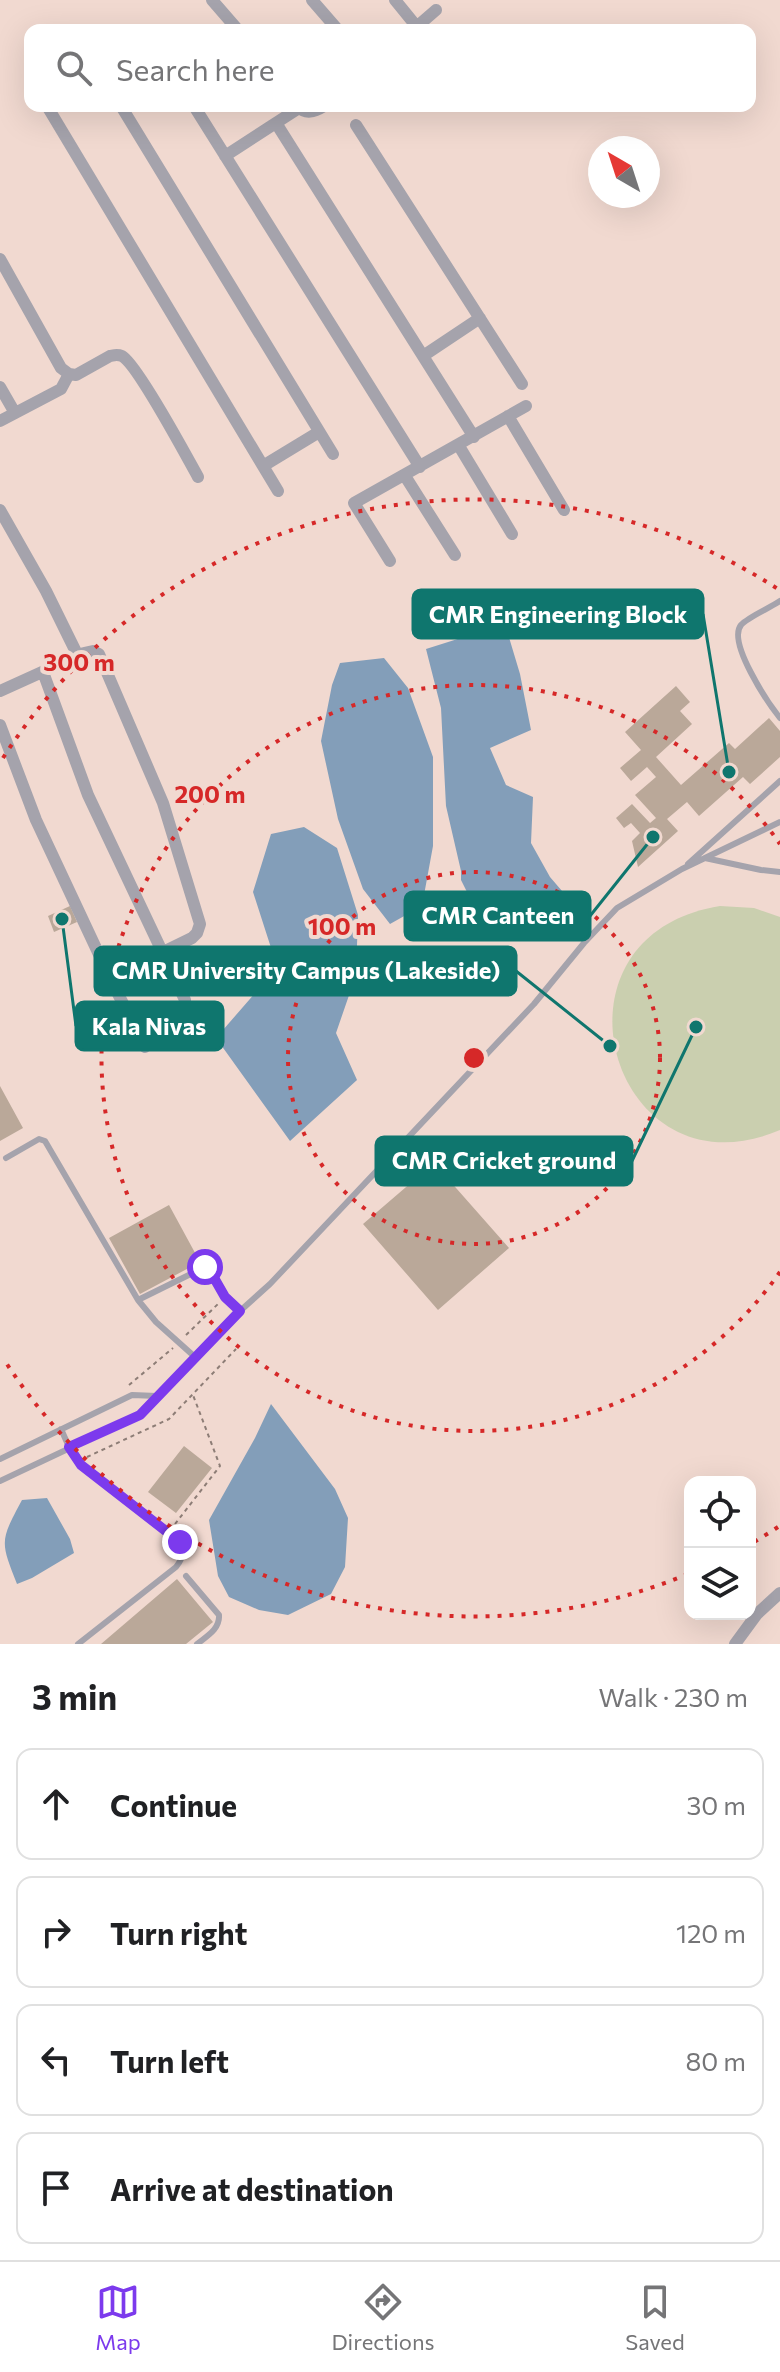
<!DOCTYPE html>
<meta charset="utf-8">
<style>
body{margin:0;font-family:Commissioner,sans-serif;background:#f6f6f6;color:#202124}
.controls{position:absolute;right:24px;bottom:24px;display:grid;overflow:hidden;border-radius:16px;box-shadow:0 8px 32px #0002}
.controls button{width:72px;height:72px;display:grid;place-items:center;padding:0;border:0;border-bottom:2px solid #e0e0e0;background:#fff;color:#202124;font:40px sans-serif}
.compass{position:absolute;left:588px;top:136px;width:72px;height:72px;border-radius:50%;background:#fff;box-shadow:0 8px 32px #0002;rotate:321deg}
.stop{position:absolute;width:24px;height:24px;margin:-18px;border:6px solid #7c3aed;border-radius:50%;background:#fff}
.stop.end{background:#7c3aed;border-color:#fff;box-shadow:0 2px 8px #0008}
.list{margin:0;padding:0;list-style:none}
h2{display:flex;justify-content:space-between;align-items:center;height:104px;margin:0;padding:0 32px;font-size:34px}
h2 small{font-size:26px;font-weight:400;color:#757577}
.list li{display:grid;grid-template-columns:52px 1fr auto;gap:24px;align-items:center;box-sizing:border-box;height:112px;margin:0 16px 16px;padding:0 16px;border:2px solid #e0e0e0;border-radius:16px}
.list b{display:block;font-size:30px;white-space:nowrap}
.list em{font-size:26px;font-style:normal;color:#757577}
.icon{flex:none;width:44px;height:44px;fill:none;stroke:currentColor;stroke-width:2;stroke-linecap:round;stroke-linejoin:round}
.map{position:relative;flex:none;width:780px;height:1644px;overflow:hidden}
.search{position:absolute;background:#fff;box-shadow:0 8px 32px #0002;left:24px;right:24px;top:24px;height:88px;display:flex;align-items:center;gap:20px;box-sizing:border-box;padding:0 28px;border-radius:16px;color:#757577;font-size:30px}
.sheet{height:616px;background:#fff}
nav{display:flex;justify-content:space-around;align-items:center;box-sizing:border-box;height:112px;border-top:2px solid #e0e0e0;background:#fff;font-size:22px;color:#757577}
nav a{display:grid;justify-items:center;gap:4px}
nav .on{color:#7c3aed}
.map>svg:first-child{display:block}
.green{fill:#cacfaf}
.water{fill:#839eb9}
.building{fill:#baa899}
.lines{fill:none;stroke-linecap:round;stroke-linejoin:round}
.path{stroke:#8d7d76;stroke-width:2;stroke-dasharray:4 4;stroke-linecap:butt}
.lane{stroke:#a5a3ac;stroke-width:6}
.street{stroke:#a5a3ac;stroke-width:12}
.route{stroke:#7c3aed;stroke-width:10}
.ring{fill:none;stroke:#d62828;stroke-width:4;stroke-dasharray:4 8}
.centre{fill:#d62828;stroke:#f1d9d0;stroke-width:4}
.ring-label{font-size:24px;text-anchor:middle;font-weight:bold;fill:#d62828;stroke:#f1d9d0;stroke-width:8;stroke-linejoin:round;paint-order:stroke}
.leader{fill:none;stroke:#0f766e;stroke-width:3}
.callout-dot{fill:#0f766e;stroke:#f1d9d0;stroke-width:3}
.callout{fill:#0f766e;stroke:#0f766e;stroke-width:3}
.callout-label{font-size:24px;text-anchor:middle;font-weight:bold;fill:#fff}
</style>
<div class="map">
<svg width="780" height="1644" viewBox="0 0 780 1644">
<rect width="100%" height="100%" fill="#f1d9d0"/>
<path class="green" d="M 720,906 L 754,908 L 780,917 L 780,1130 C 612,1202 534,936 720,906 Z"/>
<path class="water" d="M 505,624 L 520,674 L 531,730 L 490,748 L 506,785 L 533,797 L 531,843 L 550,877 L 562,891 L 547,911 L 527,925 L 469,896 L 461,880 L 461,871 L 446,806 L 441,708 L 426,649 Z
M 384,658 L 408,688 L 433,757 L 433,846 L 422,906 L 390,924 L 363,889 L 338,819 L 321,741 L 332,685 L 340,663 Z
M 304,827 L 337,848 L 358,915 L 356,975 L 336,1033 L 357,1080 L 290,1141 L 216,1038 L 283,961 L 273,954 L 253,892 L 271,834 Z
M 271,1404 L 335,1489 L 348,1518 L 345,1567 L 331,1594 L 288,1615 L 259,1610 L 229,1597 L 218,1576 L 209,1520 L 255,1438 Z
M 47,1498 L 70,1539 L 74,1553 L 32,1578 L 17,1584 C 0,1541 0,1541 22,1500 Z"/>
<path class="building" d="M 676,686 L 690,702 L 680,711 L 692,724 L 656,757 L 681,785 L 729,743 L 735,749 L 769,718 L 780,731 L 780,757 L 750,784 L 743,777 L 699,816 L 687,802 L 667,819 L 678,831 L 638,867 L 632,841 L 640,833 L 631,823 L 624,828 L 616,818 L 632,804 L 650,823 L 656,818 L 635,795 L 656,777 L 647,767 L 631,781 L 620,768 L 641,750 L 625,732 Z
M 70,906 L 77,922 L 54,932 L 48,916 Z
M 0,1086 L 23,1128 L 0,1141 Z
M 434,1163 L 509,1248 L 438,1310 L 363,1224 Z
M 169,1205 L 200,1262 L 140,1294 L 109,1238 Z
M 184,1446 L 212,1468 L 176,1513 L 148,1492 Z
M 177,1579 L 213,1622 L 186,1644 L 101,1644 Z"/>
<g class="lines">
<path class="path" d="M 186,1335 L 219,1303
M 129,1385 L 173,1348
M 87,1457 L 169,1419 L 236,1349
M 175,1524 L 220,1466 L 193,1395"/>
<path class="lane" d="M 780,601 C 770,608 748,617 741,625 C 727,642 768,703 780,718
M 705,858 L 761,870 L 780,872
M 688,864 L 780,781
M 6,1158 L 39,1139 L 45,1141 L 138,1300 L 156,1322 L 195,1357
M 138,1300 L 205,1267 L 209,1269 L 225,1297 L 240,1311
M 61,1429 L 69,1447 L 81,1465 L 177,1538 C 186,1548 184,1557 176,1567 L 78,1644
M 0,1459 L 132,1395 L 157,1396
M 0,1481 L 140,1415 L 240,1311 L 270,1284 L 534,1004 L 584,943 L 617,908 L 682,869 L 780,822
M 186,1576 L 219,1615 C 220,1629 207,1636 197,1644"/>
<path class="street" d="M 212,0 L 238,30
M 312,0 L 338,30
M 395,0 L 417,27
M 413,30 L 436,10
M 47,106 L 278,491
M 121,106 L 333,454
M 194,106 L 420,467
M 297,106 C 306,115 314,112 324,106
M 276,123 L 474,437
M 356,125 L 522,384
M 225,156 L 299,108
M 0,259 L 61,368 L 69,374 L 76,375 L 110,356 C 115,355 117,354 122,356 C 137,364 187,457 198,477
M 423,356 L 480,318
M 0,387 L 15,413
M 508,416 L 564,510
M 0,421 L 61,389 L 69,374
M 459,446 L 512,534
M 263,466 L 319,432
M 405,476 L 455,555
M 0,510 L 46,591 L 78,656
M 390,561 L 354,503 L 526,406
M 43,672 L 88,795 L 185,1000
M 0,691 L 84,653 L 93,651 L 99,654 L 163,803 L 200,924 L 197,933 L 192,938 L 110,978 L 36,820 L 0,725
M 110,978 L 145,1047
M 735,1644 L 757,1614 L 780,1593"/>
</g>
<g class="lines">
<path class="route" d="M 180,1542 L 81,1465 L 69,1447 L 140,1415 L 240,1311 L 225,1297 L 209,1269 L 205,1267"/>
</g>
<g class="ring">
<circle cx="474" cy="1058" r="186"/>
<path d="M780 1272A373 373 0 1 1 780 844"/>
<path d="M778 1527A559 559 0 0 1 754 1542M688 1574A559 559 0 0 1 3 1358M3 758A559 559 0 0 1 778 589"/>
</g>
<circle cx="474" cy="1058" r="12" class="centre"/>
<g class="ring-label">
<text x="79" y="671">300 m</text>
<text x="210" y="803">200 m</text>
<text x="342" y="935">100 m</text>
</g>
<path class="leader" d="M729 772L703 614M653 837L590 916M610 1046L516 971M62 919L76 1026M696 1027L632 1161"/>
<g class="callout-dot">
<circle cx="729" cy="772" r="8"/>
<circle cx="653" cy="837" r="8"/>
<circle cx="610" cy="1046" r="8"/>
<circle cx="62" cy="919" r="8"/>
<circle cx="696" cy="1027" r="8"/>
</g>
<g class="callout">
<rect x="413" y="590" width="290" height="48" rx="8"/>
<rect x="405" y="892" width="185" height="48" rx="8"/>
<rect x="95" y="947" width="421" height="48" rx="8"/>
<rect x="76" y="1002" width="147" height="48" rx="8"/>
<rect x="376" y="1137" width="256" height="48" rx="8"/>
</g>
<g class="callout-label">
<text x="558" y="623">CMR Engineering Block</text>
<text x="498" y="924">CMR Canteen</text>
<text x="306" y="979">CMR University Campus (Lakeside)</text>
<text x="149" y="1035">Kala Nivas</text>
<text x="504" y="1169">CMR Cricket ground</text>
</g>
</svg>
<div class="controls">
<button><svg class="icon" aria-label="locate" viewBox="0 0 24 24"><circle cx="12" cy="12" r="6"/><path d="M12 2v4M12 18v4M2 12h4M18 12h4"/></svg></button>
<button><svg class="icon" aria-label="layers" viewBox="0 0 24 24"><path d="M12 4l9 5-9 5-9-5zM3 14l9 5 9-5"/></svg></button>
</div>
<svg class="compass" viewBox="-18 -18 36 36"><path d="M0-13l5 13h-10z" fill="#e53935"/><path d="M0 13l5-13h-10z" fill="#757577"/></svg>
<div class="stop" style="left:205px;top:1267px"></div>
<div class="stop end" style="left:180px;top:1542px"></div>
<div class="search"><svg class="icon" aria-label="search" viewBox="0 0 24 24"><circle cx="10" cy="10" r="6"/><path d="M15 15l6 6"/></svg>Search here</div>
</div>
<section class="sheet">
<h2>3 min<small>Walk · 230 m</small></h2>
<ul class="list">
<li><svg class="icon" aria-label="ahead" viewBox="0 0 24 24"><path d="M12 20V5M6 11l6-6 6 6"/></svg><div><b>Continue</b></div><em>30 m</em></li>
<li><svg class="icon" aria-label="right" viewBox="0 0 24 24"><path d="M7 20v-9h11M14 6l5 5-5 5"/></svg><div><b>Turn right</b></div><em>120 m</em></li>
<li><svg class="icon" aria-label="left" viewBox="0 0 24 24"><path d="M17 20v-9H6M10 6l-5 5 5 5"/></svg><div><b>Turn left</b></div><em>80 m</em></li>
<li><svg class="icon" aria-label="arrive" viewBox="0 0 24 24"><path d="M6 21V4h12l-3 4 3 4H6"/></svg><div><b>Arrive at destination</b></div></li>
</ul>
</section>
<nav>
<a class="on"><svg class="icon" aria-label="map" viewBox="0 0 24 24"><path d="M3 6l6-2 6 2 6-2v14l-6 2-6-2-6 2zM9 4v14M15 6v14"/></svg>Map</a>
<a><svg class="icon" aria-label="directions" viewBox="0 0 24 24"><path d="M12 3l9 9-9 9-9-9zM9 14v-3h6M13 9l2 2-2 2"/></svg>Directions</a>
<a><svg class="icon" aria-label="saved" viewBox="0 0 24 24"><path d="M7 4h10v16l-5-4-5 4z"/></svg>Saved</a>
</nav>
